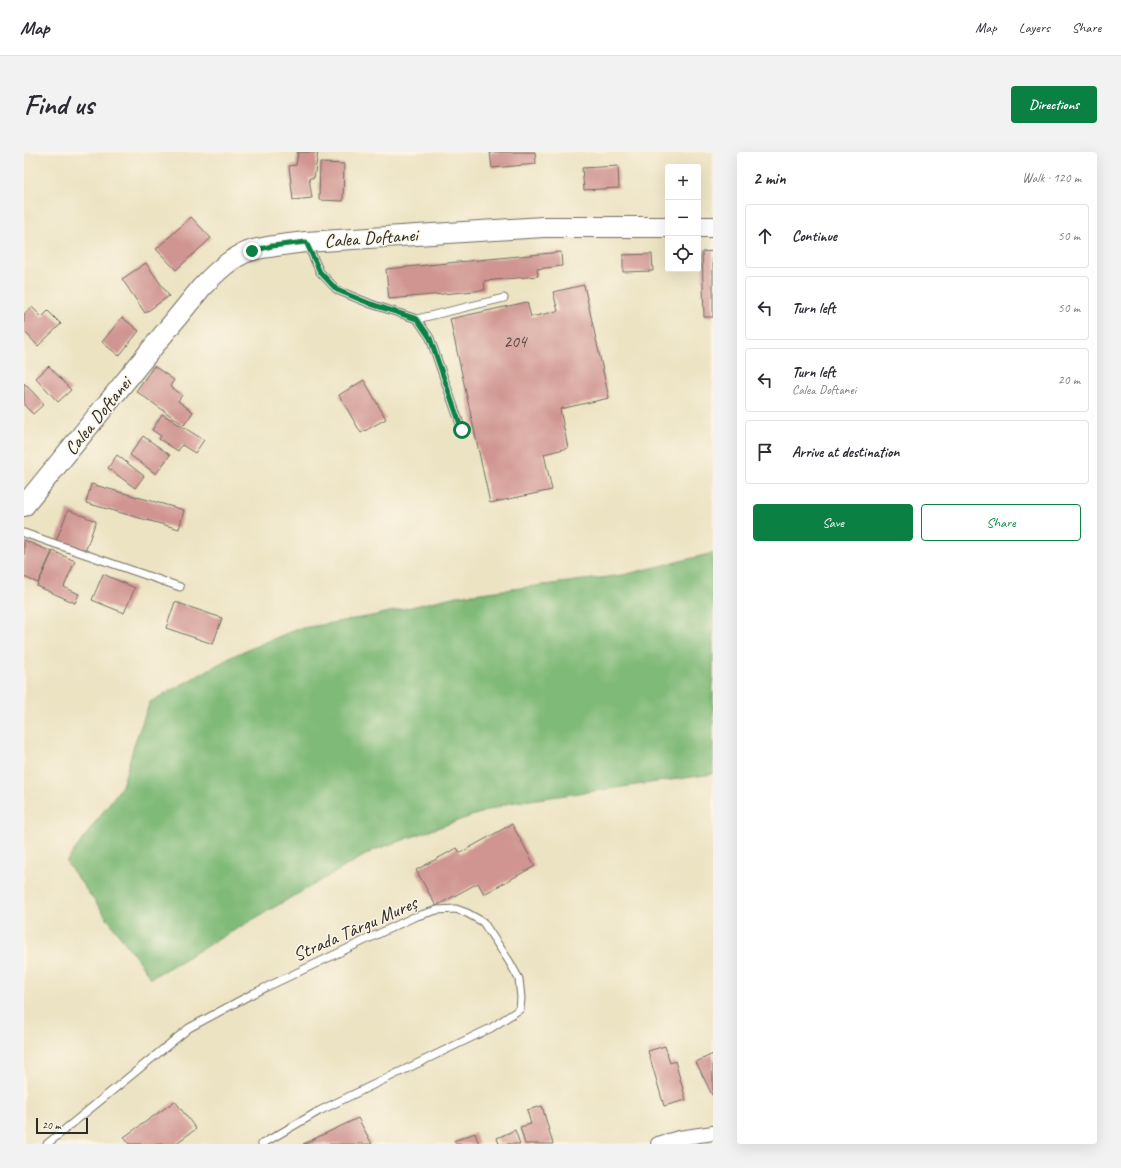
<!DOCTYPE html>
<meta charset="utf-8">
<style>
body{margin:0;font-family:Caveat,sans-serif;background:#f2f2f3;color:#2b2b33}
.controls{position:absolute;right:12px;top:12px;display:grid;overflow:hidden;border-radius:4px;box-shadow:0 4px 16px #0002}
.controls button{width:36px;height:36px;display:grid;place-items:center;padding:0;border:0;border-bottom:1px solid #e1e1e2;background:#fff;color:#2b2b33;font:20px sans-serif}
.scale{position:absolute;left:12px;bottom:10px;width:52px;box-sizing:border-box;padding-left:4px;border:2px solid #2b2b2b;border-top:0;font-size:11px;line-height:14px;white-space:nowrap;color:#2b2b2b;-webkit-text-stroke:3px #fcf5e5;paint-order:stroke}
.stop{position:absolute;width:12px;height:12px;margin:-9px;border:3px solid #0b8043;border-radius:50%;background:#fff}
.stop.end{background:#0b8043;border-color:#fff;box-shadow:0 1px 4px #0008}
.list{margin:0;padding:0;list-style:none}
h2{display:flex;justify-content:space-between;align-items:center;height:52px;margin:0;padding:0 16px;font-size:17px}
h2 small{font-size:13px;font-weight:400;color:#7c7c81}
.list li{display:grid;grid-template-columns:26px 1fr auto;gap:12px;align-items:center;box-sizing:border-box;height:64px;margin:0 8px 8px;padding:0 8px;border:1px solid #e1e1e2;border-radius:4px}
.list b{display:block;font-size:15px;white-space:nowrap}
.list p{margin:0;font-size:13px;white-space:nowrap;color:#7c7c81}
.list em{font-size:13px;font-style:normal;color:#7c7c81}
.actions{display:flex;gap:8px;padding:12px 16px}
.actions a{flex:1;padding:9px 0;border:1px solid #0b8043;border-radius:4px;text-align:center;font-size:14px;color:#0b8043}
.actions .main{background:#0b8043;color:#fff}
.icon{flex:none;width:22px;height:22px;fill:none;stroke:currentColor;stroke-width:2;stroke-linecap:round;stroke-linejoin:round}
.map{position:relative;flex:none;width:689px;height:992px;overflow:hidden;border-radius:4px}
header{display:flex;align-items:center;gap:24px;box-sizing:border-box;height:56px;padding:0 20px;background:#fff;border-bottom:1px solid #e1e1e2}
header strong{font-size:19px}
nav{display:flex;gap:22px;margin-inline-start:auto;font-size:14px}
.intro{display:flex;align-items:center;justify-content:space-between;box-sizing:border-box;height:96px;padding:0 24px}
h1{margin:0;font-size:28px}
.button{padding:10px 18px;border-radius:4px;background:#0b8043;color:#fff;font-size:14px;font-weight:700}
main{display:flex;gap:24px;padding:0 24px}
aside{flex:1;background:#fff;border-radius:4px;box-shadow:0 4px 16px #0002}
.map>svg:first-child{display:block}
.forest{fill:#80ba78;stroke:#567252}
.building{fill:#d09591}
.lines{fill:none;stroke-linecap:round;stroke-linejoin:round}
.service-casing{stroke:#6f6b60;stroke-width:9}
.minor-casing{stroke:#6f6b60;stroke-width:16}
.secondary-casing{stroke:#6f6b60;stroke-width:22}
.service{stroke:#fff;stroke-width:7}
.minor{stroke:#fff;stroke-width:14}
.secondary{stroke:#fff;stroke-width:20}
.route{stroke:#0b8043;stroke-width:5}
.labels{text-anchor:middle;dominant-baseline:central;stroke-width:3;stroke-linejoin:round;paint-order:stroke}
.number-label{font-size:17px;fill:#544644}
.street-label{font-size:19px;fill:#2b2b2b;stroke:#fcf5e5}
</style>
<header>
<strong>Map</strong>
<nav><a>Map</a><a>Layers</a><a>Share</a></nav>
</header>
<div class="intro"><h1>Find us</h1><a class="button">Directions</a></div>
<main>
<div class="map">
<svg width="689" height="992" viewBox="0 0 689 992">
<rect width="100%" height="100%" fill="#fcf5e5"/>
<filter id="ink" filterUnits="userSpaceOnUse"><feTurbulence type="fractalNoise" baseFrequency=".025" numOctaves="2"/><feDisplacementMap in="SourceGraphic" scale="8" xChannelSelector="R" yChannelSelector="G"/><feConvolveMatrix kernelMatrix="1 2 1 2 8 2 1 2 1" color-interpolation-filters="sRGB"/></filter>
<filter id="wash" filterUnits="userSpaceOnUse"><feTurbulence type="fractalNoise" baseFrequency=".012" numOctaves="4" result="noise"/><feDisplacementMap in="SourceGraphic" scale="16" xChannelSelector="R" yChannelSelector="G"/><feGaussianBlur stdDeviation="0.9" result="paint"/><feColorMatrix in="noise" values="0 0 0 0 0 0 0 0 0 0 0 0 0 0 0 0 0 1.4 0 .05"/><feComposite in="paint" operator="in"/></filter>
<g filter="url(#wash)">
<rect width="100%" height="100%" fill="#ece3c3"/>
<path class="forest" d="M 689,401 L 689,622 L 485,651 L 350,698 L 127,826 L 42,710 L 98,634 L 112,587 L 126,550 L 211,503 L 273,477 L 353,463 L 433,444 L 599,423 Z"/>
<g id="blocks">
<path class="building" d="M 274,0 L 294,0 L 290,26 L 285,26 L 288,46 L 269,48 L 265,14 L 272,13 Z
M 466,0 L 511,0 L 512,12 L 468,16 Z
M 296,11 L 320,12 L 319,49 L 295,48 Z
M 594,14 L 595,36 L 560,38 L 558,16 Z
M 167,65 L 187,86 L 152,118 L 132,97 Z
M 689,99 L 689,165 L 680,165 L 678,100 Z
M 537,100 L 538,114 L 513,117 L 514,124 L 460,129 L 461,138 L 365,147 L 362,117 Z
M 628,102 L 629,119 L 599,120 L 599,103 Z
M 122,111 L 145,144 L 121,161 L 98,127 Z
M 560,133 L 585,246 L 536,257 L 544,296 L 520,302 L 528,338 L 466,351 L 426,167 L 503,150 L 507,165 L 534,159 L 529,140 Z
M 8,155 L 18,165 L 24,159 L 37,172 L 14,194 L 0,179 L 0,162 Z
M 98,165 L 115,179 L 95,204 L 78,190 Z
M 25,214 L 47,238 L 34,250 L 12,226 Z
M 130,214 L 150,228 L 146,234 L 158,243 L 154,249 L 169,260 L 160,273 L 112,239 Z
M 340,228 L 362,267 L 337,281 L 315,243 Z
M 0,231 L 20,252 L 9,262 L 0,253 Z
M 138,262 L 180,288 L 171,301 L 158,293 L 154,299 L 135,287 L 137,284 L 128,278 Z
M 119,284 L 146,303 L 132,322 L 106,303 Z
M 93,303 L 120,324 L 111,336 L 84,316 Z
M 67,332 L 160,358 L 155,377 L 62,351 Z
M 44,358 L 72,369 L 61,400 L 32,389 Z
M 0,388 L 28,400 L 14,431 L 0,425 Z
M 29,399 L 51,409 L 40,435 L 55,442 L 51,451 L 13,434 Z
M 79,422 L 111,436 L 100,461 L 68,448 Z
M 151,450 L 198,466 L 189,492 L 142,476 Z
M 488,672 L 511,714 L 460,742 L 454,731 L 412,754 L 392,718 L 433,696 L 436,701 Z
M 641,894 L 646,911 L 651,909 L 662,948 L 640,954 L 624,899 Z
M 689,902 L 689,942 L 688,943 L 672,910 Z
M 151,949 L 172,977 L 151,992 L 105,992 L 100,985 Z
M 518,954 L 529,992 L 501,992 L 496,975 L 507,972 L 503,958 Z
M 334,966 L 348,992 L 279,992 Z
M 491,978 L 496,992 L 475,992 L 473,986 Z
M 451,981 L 455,992 L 432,992 L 430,989 Z"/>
</g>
</g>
<g filter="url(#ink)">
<use href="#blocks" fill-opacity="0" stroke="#6f6b60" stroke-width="1"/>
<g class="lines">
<defs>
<path id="service" d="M 283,92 L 296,120 L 313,138 L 347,152 L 393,167 L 480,146
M 393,167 L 406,186 L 438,278
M 0,381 L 156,435
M 23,992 L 165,876 L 230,841 L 390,765 L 413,758 L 432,757 L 443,761 L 459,770 L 485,809 L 495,827 L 497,846 L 496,857 L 467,876 L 295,959 L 238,992"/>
<path id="minor" d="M 634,992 L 655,986 L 689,981"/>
<path id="secondary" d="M 674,75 L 689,75
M 0,354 L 177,136 C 191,121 208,104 229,98 C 246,94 264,92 282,90 L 520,75 L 644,75"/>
</defs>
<use href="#service" class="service-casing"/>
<use href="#minor" class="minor-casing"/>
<use href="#secondary" class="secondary-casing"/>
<use href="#service" class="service"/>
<use href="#minor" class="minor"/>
<use href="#secondary" class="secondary"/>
</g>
</g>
<g class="lines" filter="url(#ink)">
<path class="route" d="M 228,99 L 248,94 L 282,90 L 296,120 L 313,138 L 347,152 L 393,167 L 406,186 L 438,278"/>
</g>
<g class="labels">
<g class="number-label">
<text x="491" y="189">204</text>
</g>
<g class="street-label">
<text transform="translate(347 86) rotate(-4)">Calea Doftanei</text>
<text transform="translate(74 264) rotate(-51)">Calea Doftanei</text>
<text transform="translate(331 777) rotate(-24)">Strada Târgu Mureș</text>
</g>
</g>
</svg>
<div class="controls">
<button>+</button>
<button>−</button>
<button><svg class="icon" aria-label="locate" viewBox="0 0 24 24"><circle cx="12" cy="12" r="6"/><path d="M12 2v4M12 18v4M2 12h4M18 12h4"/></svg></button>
</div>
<div class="scale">20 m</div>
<div class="stop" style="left:438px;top:278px"></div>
<div class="stop end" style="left:228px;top:99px"></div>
</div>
<aside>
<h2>2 min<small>Walk · 120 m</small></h2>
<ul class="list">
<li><svg class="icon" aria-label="ahead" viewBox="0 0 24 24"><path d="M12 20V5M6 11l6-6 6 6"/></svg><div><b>Continue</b></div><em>50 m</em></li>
<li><svg class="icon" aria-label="left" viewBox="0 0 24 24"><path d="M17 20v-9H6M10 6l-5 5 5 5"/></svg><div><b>Turn left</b></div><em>50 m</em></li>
<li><svg class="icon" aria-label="left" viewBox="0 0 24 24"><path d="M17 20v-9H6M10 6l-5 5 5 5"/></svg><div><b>Turn left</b><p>Calea Doftanei</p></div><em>20 m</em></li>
<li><svg class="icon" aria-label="arrive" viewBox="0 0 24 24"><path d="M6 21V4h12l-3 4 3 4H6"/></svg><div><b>Arrive at destination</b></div></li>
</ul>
<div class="actions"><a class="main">Save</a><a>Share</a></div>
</aside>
</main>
